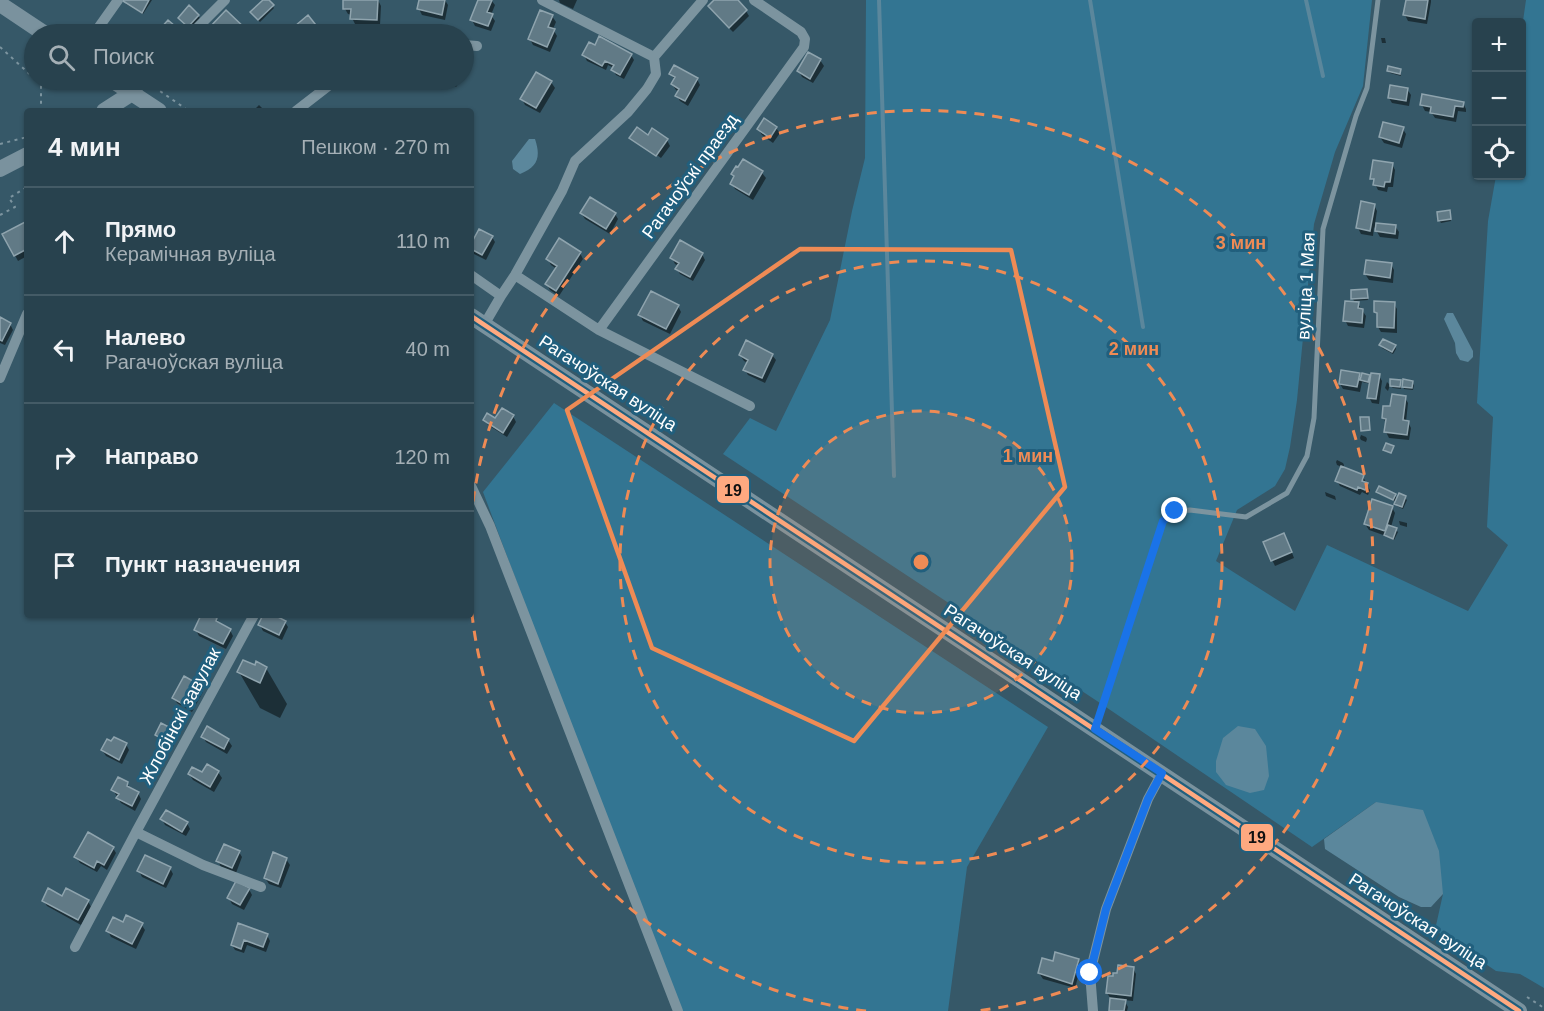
<!DOCTYPE html>
<html lang="ru">
<meta charset="utf-8">
<style>
body{margin:0;font-family:Helvetica,sans-serif;background:#304955;color:#f1f3f6}
.controls{position:absolute;right:18px;top:18px;display:grid;overflow:hidden;border-radius:6px;box-shadow:0 2px 4px #0004}
.controls button{width:54px;height:54px;display:grid;place-items:center;padding:0;border:0;border-bottom:2px solid #445b66;background:#28424e;color:#f1f3f6;font:30px sans-serif}
.stop{position:absolute;width:18px;height:18px;margin:-14px;border:4px solid #1a73e8;border-radius:50%;background:#fff}
.stop.end{background:#1a73e8;border-color:#fff;box-shadow:0 2px 6px #0008}
.list{margin:0;padding:0;list-style:none}
h2{display:flex;justify-content:space-between;align-items:center;height:78px;margin:0;padding:0 24px;font-size:26px}
h2 small{font-size:20px;font-weight:400;color:#a5b0b6}
.list li{display:grid;grid-template-columns:39px 1fr auto;gap:18px;align-items:center;box-sizing:border-box;height:108px;padding:0 24px;border-top:2px solid #445b66}
.list b{display:block;font-size:22px;white-space:nowrap}
.list p{margin:0;font-size:20px;white-space:nowrap;color:#a5b0b6}
.list em{font-size:20px;font-style:normal;color:#a5b0b6}
.icon{flex:none;width:33px;height:33px;fill:none;stroke:currentColor;stroke-width:2;stroke-linecap:round;stroke-linejoin:round}
.map{position:relative;flex:none;width:1544px;height:1011px;overflow:hidden}
.search{position:absolute;background:#28424e;box-shadow:0 2px 4px #0004;left:24px;top:24px;width:450px;height:66px;display:flex;align-items:center;gap:15px;box-sizing:border-box;padding:0 21px;border-radius:33px;color:#a5b0b6;font-size:22px}
.panel{position:absolute;background:#28424e;box-shadow:0 2px 4px #0004;left:24px;top:108px;width:450px;height:510px;border-radius:6px}
.map>svg:first-child{display:block}
.green{fill:#337592}
.water{fill:#5b879c}
.shadow{fill:#0007}
.lines{fill:none;stroke-linecap:round;stroke-linejoin:round}
.stream{stroke:#5b879c;stroke-width:4}
.building{fill:#617a86;stroke:#8fa4ae;stroke-width:1.5}
.path{stroke:#7c949f;stroke-width:2;stroke-dasharray:3 4.5;stroke-linecap:butt}
.service{stroke:#7c949f;stroke-width:5}
.minor{stroke:#7c949f;stroke-width:10}
.primary{stroke:#7a929e;stroke-width:16}
.bus-1-casing{stroke:#215f7d;stroke-width:9}
.bus-1{stroke:#ffa980;stroke-width:4.5}
.route{stroke:#1a73e8;stroke-width:8}
.marked{fill:none;stroke:#ef8b55;stroke-width:4.5;stroke-linejoin:round}
.ring{fill:none;stroke:#ef8b55;stroke-width:3;stroke-dasharray:10 8}
.labels{text-anchor:middle;dominant-baseline:central;stroke-width:6;stroke-linejoin:round;paint-order:stroke}
.street-label{font-size:18px;fill:#fff;stroke:#215f7d}
.centre{fill:#ef8b55;stroke:#215f7d;stroke-width:3}
.ring-label{font-size:18px;text-anchor:middle;font-weight:bold;fill:#ef8b55;stroke:#215f7d;stroke-width:6;stroke-linejoin:round;paint-order:stroke}
.line-badge{stroke:#215f7d;stroke-width:2}
.pale-badge-label{font-size:16px;text-anchor:middle;font-weight:bold;fill:#111}
</style>
<div class="map">
<svg width="1544" height="1011" viewBox="0 0 1544 1011">
<rect width="100%" height="100%" fill="#365868"/>
<path class="green" d="M 866,0 L 1372,0 L 1363,86 L 1335,152 L 1314,224 L 1297,400 L 1290,447 L 1285,469 L 1275,486 L 1237,510 L 1216,561 L 1295,611 L 1327,545 L 1468,611 L 1508,545 L 1487,527 L 1493,417 L 1477,403 L 1488,221 L 1496,176 L 1522,176 L 1522,28 L 1526,0 L 1544,0 L 1544,988 L 1520,974 L 1496,971 L 1435,930 L 1443,894 L 1376,802 L 1312,847 L 1097,701 L 723,454 L 750,418 L 776,431 L 830,320 L 852,211 L 865,158 Z
M 554,403 L 1048,727 L 967,867 L 948,1011 L 680,1011 L 648,933 L 483,492 Z"/>
<path class="water" d="M 529,139 L 535,139 C 541,157 538,167 520,174 L 513,169 L 512,161 Z
M 1447,313 L 1453,313 L 1473,351 L 1473,357 L 1468,362 L 1460,360 L 1456,353 L 1455,343 L 1444,319 Z
M 1238,726 L 1255,729 L 1266,746 L 1269,776 L 1264,790 L 1250,793 L 1226,785 L 1216,772 L 1216,761 L 1223,738 Z
M 1376,802 L 1423,810 L 1439,851 L 1443,894 L 1431,907 L 1421,907 L 1399,897 L 1325,849 L 1324,839 Z"/>
<path class="shadow" d="M 125,0 L 152,0 L 143,14 L 126,4 Z
M 265,0 L 267,0 L 274,8 L 260,22 L 253,15 Z
M 345,0 L 378,0 L 381,6 L 380,25 L 355,24 L 352,18 L 352,15 L 348,14 L 345,9 Z
M 421,0 L 445,0 L 448,5 L 445,20 L 422,15 L 419,9 Z
M 479,0 L 491,0 L 495,5 L 491,15 L 495,21 L 491,31 L 475,26 L 472,20 Z
M 559,0 L 577,0 L 573,9 L 560,3 Z
M 716,0 L 736,0 L 746,11 L 749,16 L 733,32 L 713,12 L 710,7 Z
M 1415,0 L 1431,0 L 1431,2 L 1427,24 L 1408,21 L 1405,15 Z
M 198,16 L 200,18 L 190,29 L 181,20 Z
M 552,16 L 556,22 L 553,29 L 557,36 L 550,52 L 533,45 L 530,39 Z
M 211,28 L 248,33 L 249,34 L 215,34 Z
M 1381,38 L 1385,38 L 1386,43 L 1382,43 Z
M 809,54 L 820,60 L 824,66 L 813,83 L 802,77 L 799,71 Z
M 584,55 L 631,55 L 634,60 L 624,79 L 616,75 L 613,70 L 614,68 L 608,65 L 606,70 L 587,61 Z
M 464,64 L 468,70 L 464,76 Z
M 1400,70 L 1401,76 L 1390,73 L 1388,71 Z
M 537,74 L 551,82 L 555,88 L 540,113 L 525,105 L 522,99 Z
M 671,74 L 697,79 L 700,85 L 688,106 L 680,101 L 677,96 L 679,92 L 676,90 L 672,84 L 675,80 Z
M 446,80 L 461,80 L 456,87 Z
M 1407,89 L 1411,95 L 1409,106 L 1392,103 L 1389,98 Z
M 1463,103 L 1466,109 L 1466,112 L 1458,111 L 1456,122 L 1435,118 L 1431,112 L 1425,111 L 1422,105 Z
M 259,105 L 263,109 L 261,111 L 253,111 Z
M 776,128 L 780,133 L 773,143 L 762,135 L 758,129 Z
M 1403,129 L 1406,134 L 1402,148 L 1384,143 L 1380,137 Z
M 648,137 L 667,140 L 670,146 L 661,158 L 634,139 L 634,142 L 631,138 Z
M 744,161 L 762,173 L 766,178 L 753,200 L 735,189 L 732,184 L 735,178 L 733,174 L 739,169 Z
M 1392,164 L 1395,170 L 1393,187 L 1388,187 L 1387,192 L 1378,190 L 1372,178 Z
M 1374,205 L 1377,211 L 1375,224 L 1395,226 L 1399,232 L 1398,239 L 1380,237 L 1374,227 L 1373,236 L 1361,234 L 1358,228 Z
M 1449,212 L 1451,221 L 1441,223 L 1439,220 Z
M 581,213 L 615,214 L 618,219 L 610,234 L 585,219 Z
M 27,223 L 27,256 L 18,261 L 4,235 Z
M 492,237 L 495,242 L 486,260 L 474,254 L 471,247 Z
M 580,253 L 583,259 L 559,296 L 550,290 L 547,284 L 557,269 L 551,265 L 548,259 Z
M 702,254 L 705,260 L 693,281 L 680,274 L 677,269 L 679,266 L 675,264 L 672,258 Z
M 1391,264 L 1394,270 L 1393,283 L 1369,280 L 1365,274 Z
M 1366,291 L 1368,300 L 1354,301 L 1353,299 Z
M 1358,304 L 1366,316 L 1364,328 L 1348,326 L 1345,320 Z
M 1394,304 L 1397,309 L 1397,333 L 1381,332 L 1378,327 L 1378,317 L 1376,312 Z
M 678,306 L 681,312 L 670,334 L 643,321 L 640,315 Z
M 0,319 L 10,324 L 13,330 L 5,345 L 0,343 Z
M 1381,345 L 1395,346 L 1396,349 L 1393,354 L 1382,348 Z
M 740,355 L 772,355 L 776,360 L 765,383 L 748,375 L 745,370 L 748,363 L 744,361 Z
M 1359,374 L 1362,379 L 1369,376 L 1371,380 L 1379,376 L 1382,381 L 1379,404 L 1372,403 L 1369,397 L 1371,384 L 1362,382 L 1360,392 L 1343,389 L 1340,384 Z
M 1400,381 L 1403,386 L 1412,383 L 1414,385 L 1413,390 L 1404,389 L 1401,383 L 1401,389 L 1393,388 L 1391,386 Z
M 1387,382 L 1390,385 L 1388,391 L 1385,388 Z
M 1405,398 L 1408,403 L 1406,422 L 1408,422 L 1411,428 L 1409,440 L 1389,438 L 1386,432 L 1387,424 L 1383,418 L 1392,408 Z
M 513,416 L 516,422 L 507,437 L 488,425 L 485,420 L 496,420 Z
M 1361,435 L 1366,437 L 1367,439 L 1366,442 L 1361,440 L 1360,438 Z
M 1337,460 L 1343,463 L 1344,465 L 1343,468 L 1363,477 L 1366,482 L 1366,484 L 1370,490 L 1368,495 L 1362,492 L 1360,495 L 1340,486 L 1337,481 L 1342,467 L 1337,465 L 1336,462 Z
M 1325,492 L 1335,496 L 1336,500 L 1326,496 Z
M 1378,492 L 1395,495 L 1398,500 L 1399,495 L 1405,498 L 1407,500 L 1403,509 L 1397,506 L 1397,502 L 1379,494 Z
M 1392,507 L 1395,513 L 1391,527 L 1396,530 L 1398,532 L 1394,540 L 1386,536 L 1369,530 L 1365,524 Z
M 1399,521 L 1407,523 L 1407,527 L 1400,525 Z
M 1287,540 L 1294,558 L 1275,566 L 1264,543 Z
M 203,615 L 208,615 L 216,619 L 220,625 L 230,630 L 233,636 L 226,649 L 199,636 L 196,630 Z
M 264,615 L 271,615 L 285,622 L 288,627 L 282,640 L 263,631 L 260,625 Z
M 255,667 L 266,668 L 287,704 L 280,718 L 260,708 L 239,672 Z
M 199,686 L 203,692 L 192,712 L 177,703 L 174,698 Z
M 168,728 L 172,734 L 171,735 L 175,742 L 173,747 L 160,741 L 156,735 Z
M 203,737 L 228,740 L 232,746 L 227,754 L 206,742 Z
M 126,744 L 129,750 L 122,764 L 106,756 L 102,750 Z
M 207,766 L 218,772 L 222,778 L 214,792 L 193,780 L 189,774 L 202,775 Z
M 127,783 L 131,790 L 138,793 L 141,799 L 135,811 L 121,803 L 113,790 Z
M 162,819 L 187,823 L 190,829 L 186,836 L 165,825 Z
M 113,848 L 116,853 L 107,870 L 101,866 L 97,872 L 80,863 L 76,857 Z
M 239,852 L 242,857 L 236,873 L 221,867 L 218,861 Z
M 286,859 L 290,865 L 281,888 L 269,884 L 265,878 Z
M 170,868 L 173,874 L 166,888 L 142,877 L 139,871 Z
M 249,889 L 252,895 L 244,910 L 232,904 L 229,898 Z
M 63,898 L 88,901 L 91,907 L 81,925 L 47,906 L 43,900 Z
M 124,924 L 141,924 L 145,930 L 136,949 L 111,937 L 108,931 Z
M 239,925 L 267,935 L 270,941 L 266,952 L 247,945 L 244,953 L 235,950 L 232,945 Z
M 1078,960 L 1081,966 L 1075,988 L 1043,979 L 1039,973 L 1054,963 Z
M 1133,968 L 1136,974 L 1133,1001 L 1124,1000 L 1128,1007 L 1127,1011 L 1110,1011 L 1111,999 L 1107,993 L 1109,977 Z"/>
<g class="lines">
<path class="stream" d="M 879,0 L 894,476
M 1090,0 L 1143,327
M 1306,0 L 1323,76"/>
</g>
<path class="building" d="M 124,0 L 149,0 L 142,13 L 123,1 Z
M 263,0 L 269,0 L 274,5 L 258,20 L 250,12 Z
M 343,0 L 378,0 L 377,20 L 350,19 L 351,9 L 343,9 Z
M 419,0 L 445,0 L 442,15 L 417,9 Z
M 478,0 L 492,0 L 487,12 L 493,14 L 488,26 L 470,20 Z
M 714,0 L 738,0 L 747,10 L 729,28 L 708,6 Z
M 1406,0 L 1428,0 L 1425,19 L 1403,15 Z
M 189,5 L 199,15 L 188,27 L 178,18 Z
M 226,10 L 249,32 L 247,34 L 217,34 L 209,28 Z
M 540,10 L 553,15 L 548,27 L 555,29 L 547,47 L 528,39 Z
M 308,15 L 323,34 L 302,34 L 295,26 Z
M 168,20 L 182,32 L 180,34 L 166,34 L 160,29 Z
M 599,36 L 632,54 L 620,75 L 611,70 L 614,65 L 605,61 L 602,66 L 582,55 L 589,42 L 595,45 Z
M 808,52 L 821,59 L 810,79 L 797,71 Z
M 674,65 L 698,78 L 685,101 L 675,96 L 679,89 L 671,84 L 675,77 L 669,74 Z
M 1388,66 L 1401,69 L 1400,74 L 1387,71 Z
M 536,72 L 552,81 L 536,108 L 520,99 Z
M 1390,85 L 1408,88 L 1406,101 L 1388,98 Z
M 1422,94 L 1464,102 L 1463,107 L 1455,106 L 1453,117 L 1430,113 L 1431,107 L 1420,105 Z
M 764,118 L 777,127 L 770,138 L 757,129 Z
M 1383,122 L 1404,127 L 1399,143 L 1379,137 Z
M 637,127 L 648,135 L 652,128 L 668,139 L 656,156 L 629,138 Z
M 743,159 L 763,171 L 749,195 L 730,184 L 734,176 L 731,174 L 736,166 L 738,167 Z
M 1373,160 L 1393,163 L 1390,182 L 1385,182 L 1384,187 L 1373,185 L 1374,179 L 1370,179 Z
M 590,197 L 616,213 L 606,229 L 580,213 Z
M 1361,201 L 1375,204 L 1370,231 L 1356,228 Z
M 1450,210 L 1451,219 L 1438,221 L 1437,212 Z
M 27,221 L 27,249 L 14,256 L 2,234 Z
M 1376,223 L 1396,225 L 1395,234 L 1375,231 Z
M 479,229 L 493,236 L 482,255 L 471,249 L 471,244 Z
M 559,238 L 581,252 L 556,291 L 545,284 L 557,266 L 546,259 Z
M 680,240 L 703,253 L 690,277 L 675,269 L 679,263 L 670,258 Z
M 1366,260 L 1392,263 L 1390,278 L 1364,274 Z
M 1367,289 L 1368,298 L 1351,299 L 1351,290 Z
M 651,291 L 679,305 L 666,329 L 638,315 Z
M 1345,301 L 1359,302 L 1358,308 L 1363,309 L 1362,323 L 1343,321 Z
M 1374,301 L 1395,302 L 1394,328 L 1377,327 L 1377,313 L 1374,312 Z
M 0,317 L 11,323 L 2,341 L 0,340 Z
M 1383,339 L 1396,345 L 1392,352 L 1379,345 Z
M 746,340 L 773,354 L 762,378 L 743,370 L 748,360 L 739,355 Z
M 1341,370 L 1360,373 L 1357,387 L 1339,384 Z
M 1362,373 L 1370,375 L 1368,382 L 1360,380 Z
M 1371,373 L 1380,374 L 1376,399 L 1367,398 Z
M 1390,379 L 1401,380 L 1400,387 L 1390,386 Z
M 1403,379 L 1413,381 L 1412,388 L 1402,387 Z
M 1392,394 L 1406,396 L 1403,420 L 1409,421 L 1407,435 L 1384,432 L 1386,419 L 1382,418 L 1383,406 L 1390,406 Z
M 502,408 L 514,415 L 503,433 L 483,420 L 487,413 L 495,418 Z
M 1360,417 L 1369,417 L 1370,430 L 1361,431 Z
M 1386,443 L 1394,446 L 1391,453 L 1383,450 Z
M 1341,466 L 1364,475 L 1362,481 L 1368,483 L 1365,490 L 1358,487 L 1357,490 L 1335,481 Z
M 1379,486 L 1396,494 L 1393,500 L 1376,492 Z
M 1399,493 L 1406,496 L 1402,507 L 1394,504 Z
M 1372,499 L 1393,506 L 1385,531 L 1364,524 Z
M 1388,525 L 1397,528 L 1393,539 L 1384,535 Z
M 1284,533 L 1292,552 L 1271,561 L 1263,542 Z
M 201,615 L 211,615 L 217,618 L 216,621 L 231,629 L 223,644 L 194,630 Z
M 263,615 L 274,615 L 286,621 L 279,635 L 258,625 Z
M 243,660 L 255,665 L 256,661 L 267,667 L 260,683 L 237,672 Z
M 184,676 L 200,685 L 188,707 L 172,698 Z
M 161,723 L 169,727 L 167,732 L 173,735 L 169,743 L 155,735 Z
M 207,726 L 229,739 L 224,749 L 201,737 Z
M 114,737 L 127,743 L 119,760 L 101,750 L 107,739 L 111,741 Z
M 207,764 L 219,771 L 210,787 L 188,774 L 192,767 L 202,772 Z
M 118,777 L 128,782 L 127,786 L 139,792 L 132,806 L 116,798 L 119,794 L 111,790 Z
M 166,810 L 188,822 L 182,832 L 160,819 Z
M 88,832 L 114,847 L 104,865 L 97,861 L 94,868 L 74,857 Z
M 224,844 L 240,851 L 232,868 L 216,861 Z
M 273,852 L 287,858 L 278,884 L 264,878 Z
M 145,855 L 171,867 L 163,884 L 137,871 Z
M 236,881 L 250,888 L 240,905 L 227,898 Z
M 48,888 L 62,896 L 66,888 L 89,900 L 78,920 L 42,901 Z
M 126,915 L 143,923 L 132,944 L 106,931 L 113,917 L 123,922 Z
M 238,923 L 268,934 L 263,947 L 244,940 L 241,949 L 231,945 Z
M 1055,952 L 1079,959 L 1072,984 L 1038,973 L 1042,958 L 1053,961 Z
M 1118,965 L 1134,967 L 1131,996 L 1106,993 L 1108,976 L 1113,976 L 1113,973 L 1117,973 Z
M 1110,998 L 1126,1000 L 1124,1011 L 1109,1011 Z"/>
<g class="lines">
<path class="path" d="M 0,47 L 34,78
M 37,80 L 41,84 L 41,111
M 154,87 L 189,111
M 0,144 L 27,137
M 0,215 L 15,207 L 9,198 L 27,187
M 1527,997 L 1544,1008"/>
<path class="service" d="M 1095,728 L 1163,521 L 1175,511 L 1190,510 L 1246,517 L 1287,493 L 1307,456 L 1314,418 L 1323,229 L 1356,116 L 1367,88 L 1378,0"/>
<path class="minor" d="M 542,0 L 654,57
M 94,34 L 118,0
M 191,34 L 225,0
M 464,45 L 477,46
M 132,93 L 147,80
M 296,111 L 336,80
M 471,275 L 501,296
M 515,275 L 599,330 L 750,406
M 484,325 L 501,296 L 515,275 L 562,191 L 575,161 L 628,112 L 647,89 L 656,74 L 654,57 L 703,0
M 599,330 L 804,47 L 805,39 L 801,32 L 754,0
M 0,378 L 27,314
M 471,486 L 490,526 L 678,1011
M 254,615 L 136,832 L 203,865 L 261,887
M 75,947 L 136,832
M 1093,1011 L 1090,973 L 1106,909 L 1148,799 L 1162,773"/>
<path class="primary" d="M 0,4 L 45,34
M 112,80 L 159,111
M 104,111 L 132,93
M 0,169 L 27,155
M 471,316 L 1519,1011"/>
<defs>
<path id="bus-1" d="M 471,316 L 1519,1011"/>
</defs>
<use href="#bus-1" class="bus-1-casing"/>
<use href="#bus-1" class="bus-1"/>
</g>
<g class="lines">
<path class="route" d="M 1090,973 L 1106,909 L 1148,799 L 1162,773 L 1095,729 L 1163,521 L 1175,511"/>
</g>
<path class="marked" d="M 800,249 L 1011,250 L 1065,487 L 854,741 L 652,648 L 567,410 Z"/>
<circle cx="921" cy="562" r="151" fill="#ef8b55" fill-opacity=".12"/>
<g class="ring">
<circle cx="921" cy="562" r="151"/>
<circle cx="921" cy="562" r="301"/>
<path d="M866 1011A452 452 0 0 1 471 605M471 519A452 452 0 1 1 976 1011"/>
</g>
<g class="labels">
<g class="street-label">
<text transform="translate(690 176) rotate(-54)">Рагачоўскі праезд</text>
<text transform="translate(1306 286) rotate(-87)">вуліца 1 Мая</text>
<text transform="translate(608 383) rotate(33)">Рагачоўская вуліца</text>
<text transform="translate(1013 652) rotate(33)">Рагачоўская вуліца</text>
<text transform="translate(180 716) rotate(-62)">Жлобінскі завулак</text>
<text transform="translate(1418 921) rotate(33)">Рагачоўская вуліца</text>
</g>
</g>
<circle cx="921" cy="562" r="9" class="centre"/>
<g class="ring-label">
<text x="1241" y="249">3 мин</text>
<text x="1134" y="355">2 мин</text>
<text x="1028" y="462">1 мин</text>
</g>
<g class="line-badge">
<rect x="716" y="475" width="34" height="29" rx="6" fill="#ffa980"/>
<rect x="1240" y="823" width="34" height="29" rx="6" fill="#ffa980"/>
</g>
<g class="pale-badge-label">
<text x="733" y="496">19</text>
<text x="1257" y="843">19</text>
</g>
</svg>
<div class="controls">
<button>+</button>
<button>−</button>
<button><svg class="icon" aria-label="locate" viewBox="0 0 24 24"><circle cx="12" cy="12" r="6"/><path d="M12 2v4M12 18v4M2 12h4M18 12h4"/></svg></button>
</div>
<div class="stop" style="left:1090px;top:973px"></div>
<div class="stop end" style="left:1175px;top:511px"></div>
<div class="search"><svg class="icon" aria-label="search" viewBox="0 0 24 24"><circle cx="10" cy="10" r="6"/><path d="M15 15l6 6"/></svg>Поиск</div>
<section class="panel">
<h2>4 мин<small>Пешком · 270 m</small></h2>
<ul class="list">
<li><svg class="icon" aria-label="ahead" viewBox="0 0 24 24"><path d="M12 20V5M6 11l6-6 6 6"/></svg><div><b>Прямо</b><p>Керамічная вуліца</p></div><em>110 m</em></li>
<li><svg class="icon" aria-label="left" viewBox="0 0 24 24"><path d="M17 20v-9H6M10 6l-5 5 5 5"/></svg><div><b>Налево</b><p>Рагачоўская вуліца</p></div><em>40 m</em></li>
<li><svg class="icon" aria-label="right" viewBox="0 0 24 24"><path d="M7 20v-9h11M14 6l5 5-5 5"/></svg><div><b>Направо</b></div><em>120 m</em></li>
<li><svg class="icon" aria-label="arrive" viewBox="0 0 24 24"><path d="M6 21V4h12l-3 4 3 4H6"/></svg><div><b>Пункт назначения</b></div></li>
</ul>
</section>
</div>
